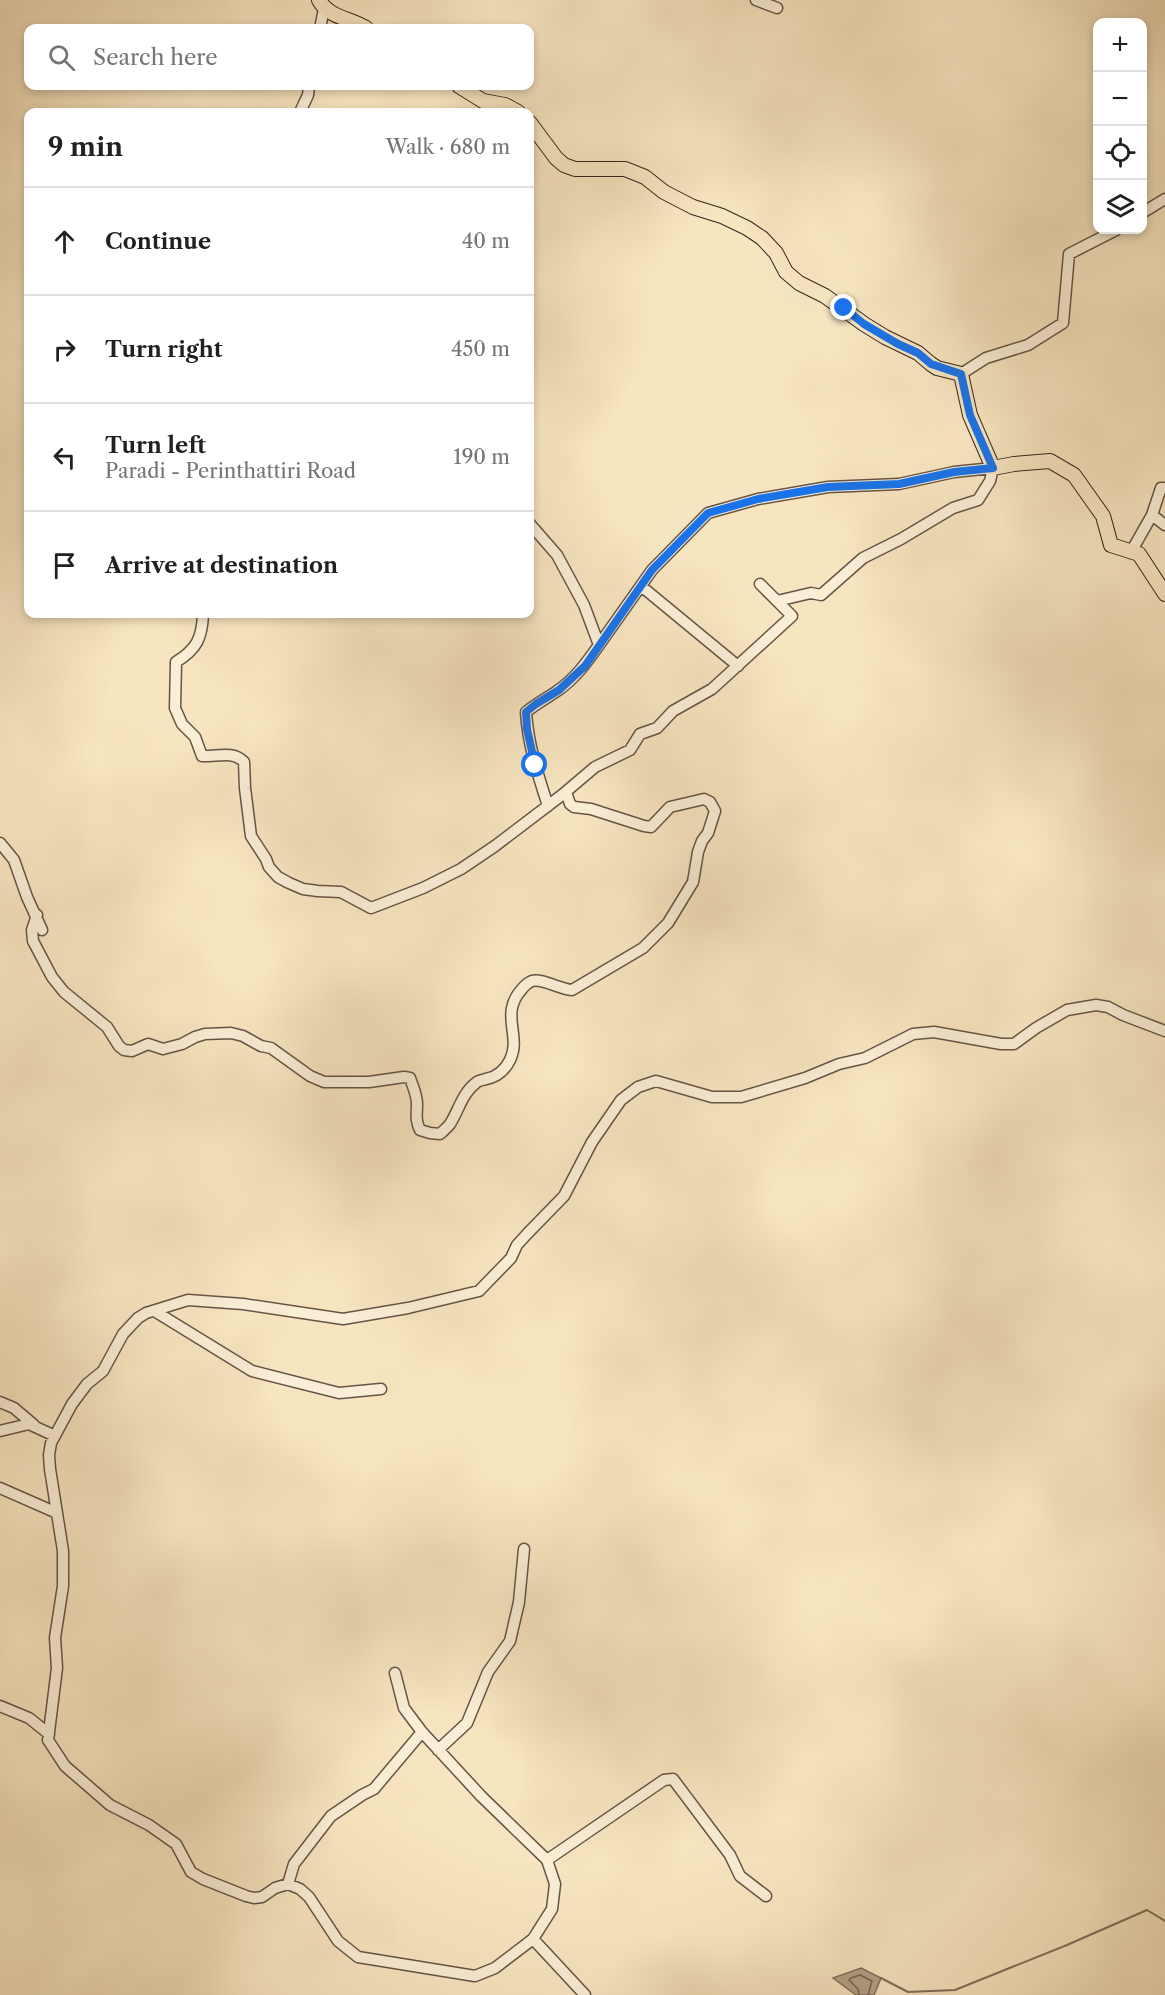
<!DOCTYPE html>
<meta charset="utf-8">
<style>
body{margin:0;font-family:"Libre Caslon Text",serif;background:#f2f2f2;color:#202124}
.controls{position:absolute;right:18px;top:18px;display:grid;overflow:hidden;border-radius:12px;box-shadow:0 3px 9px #0003}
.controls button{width:54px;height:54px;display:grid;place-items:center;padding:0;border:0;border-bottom:2px solid #e0e0e0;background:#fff;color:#202124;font:30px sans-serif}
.stop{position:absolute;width:18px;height:18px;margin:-14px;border:4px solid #1a73e8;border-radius:50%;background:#fff}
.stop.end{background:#1a73e8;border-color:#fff;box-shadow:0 2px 6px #0008}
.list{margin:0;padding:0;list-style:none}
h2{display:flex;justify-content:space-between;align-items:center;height:78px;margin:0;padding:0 24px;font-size:26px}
h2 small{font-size:20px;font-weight:400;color:#757577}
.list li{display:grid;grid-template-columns:39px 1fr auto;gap:18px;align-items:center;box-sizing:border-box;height:108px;padding:0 24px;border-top:2px solid #e0e0e0}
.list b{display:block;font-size:22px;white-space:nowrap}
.list p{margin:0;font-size:20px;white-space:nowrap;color:#757577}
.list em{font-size:20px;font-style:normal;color:#757577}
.icon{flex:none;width:33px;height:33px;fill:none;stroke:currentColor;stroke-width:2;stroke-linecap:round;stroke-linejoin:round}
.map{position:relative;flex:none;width:1165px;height:1995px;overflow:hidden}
.search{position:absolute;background:#fff;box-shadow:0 3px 9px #0003;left:24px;top:24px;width:510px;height:66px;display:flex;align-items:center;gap:15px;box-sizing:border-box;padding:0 21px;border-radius:12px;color:#757577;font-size:22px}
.panel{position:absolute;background:#fff;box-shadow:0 3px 9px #0003;left:24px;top:108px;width:510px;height:510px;border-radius:12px}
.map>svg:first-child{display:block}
.water{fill:#b5a389;stroke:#82705e;stroke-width:1.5}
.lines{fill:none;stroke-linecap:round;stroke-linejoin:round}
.shore{stroke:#766453;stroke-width:1.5}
.stream{stroke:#82705e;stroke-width:2}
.minor-casing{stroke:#665446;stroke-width:13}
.major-casing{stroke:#36241d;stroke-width:16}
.minor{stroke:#faeed6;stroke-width:10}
.major{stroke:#f7e5c0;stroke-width:14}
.route{stroke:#1a73e8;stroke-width:8}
</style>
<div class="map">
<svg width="1165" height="1995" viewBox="0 0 1165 1995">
<rect width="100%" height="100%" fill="#f7e5c0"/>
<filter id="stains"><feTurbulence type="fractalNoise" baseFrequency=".00333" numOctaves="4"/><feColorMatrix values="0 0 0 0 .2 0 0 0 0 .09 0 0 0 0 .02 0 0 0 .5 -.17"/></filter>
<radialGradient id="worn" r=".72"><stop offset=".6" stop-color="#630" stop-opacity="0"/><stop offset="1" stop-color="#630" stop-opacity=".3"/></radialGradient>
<path class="water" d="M 861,1968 L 881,1978 L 874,1995 L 856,1995 L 833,1978 Z"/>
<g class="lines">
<path class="shore" d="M 859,1995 L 858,1989 L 849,1980 L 851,1978 L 860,1975 L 872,1981 L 868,1995"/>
<path class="stream" d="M 881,1978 L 908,1992 L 955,1990 L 1067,1945 L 1147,1910 L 1165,1921"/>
<defs>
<path id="minor" d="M 756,0 L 777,8
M 320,28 L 324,9
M 300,112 L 308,95 L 309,86
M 1142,213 L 1165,199
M 961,374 L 986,358 L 1028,345 L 1063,323 L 1069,254 L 1116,230
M 1152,515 L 1165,525
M 530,524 L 557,555 L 584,605 L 599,645 L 652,570 L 708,513 L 758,499 L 828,487 L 899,484 L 954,472 L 993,468 L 990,481 L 978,500 L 953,508 L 901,539 L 863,558 L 821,595 L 811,593 L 777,601 L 760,584
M 1131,552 L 1152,515 L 1161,488 L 1165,488
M 641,586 L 738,666
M 203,614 C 202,638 197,649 176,662 L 175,708 L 182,724 L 195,737 L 202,756 C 216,757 233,750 244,762 L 245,788 L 251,836 L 266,859 L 269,867 L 278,877 L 289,883 L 303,889 L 318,891 L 341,892 L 371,908 L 423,888 L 461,869 L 495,846 L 562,795 L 595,767 L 630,750 L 640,734 L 657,728 L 673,711 L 712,689 L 792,616 L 777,601
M 548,806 C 538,775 528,745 526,712 C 536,704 547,698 557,691 C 575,679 587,662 599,645
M 0,843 L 14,860 L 27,897 L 42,930
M 37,915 L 32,930 L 33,941 L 52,977 L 64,992 L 107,1027 L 119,1046 L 124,1050 L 132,1051 L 148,1044 L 163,1049 L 182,1044 L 195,1037 L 205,1034 L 231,1033 L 243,1036 L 261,1046 L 271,1048 L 310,1076 L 324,1082 L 369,1082 L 404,1077 L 410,1078 C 413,1087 417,1095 417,1104 C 417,1114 415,1120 420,1130 L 430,1133 L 440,1134 C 443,1131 447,1128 450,1124 C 459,1110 462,1093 477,1082 C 480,1080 483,1080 486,1079 C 497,1077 505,1070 510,1060 C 522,1036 499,1014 522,989 C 524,986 529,982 532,981 C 542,978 559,989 572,990 L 643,948 L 668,923 L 693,882 L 698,852 L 702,841 L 708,833 L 715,811 L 710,802 L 704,799 L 670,807 L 651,827 L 644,826 L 591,809 L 574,807 L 570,804 L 566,792
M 156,1312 L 252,1371 L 339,1393 L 381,1389
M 0,1402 L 14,1408 L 34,1425
M 0,1431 L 29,1424 L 55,1436
M 0,1488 L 57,1513
M 395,1673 L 404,1708 L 422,1732 L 481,1796 L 547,1860 L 555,1884 L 552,1909 L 533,1939
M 0,1706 L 29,1718 L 49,1734
M 438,1750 L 467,1723 L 488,1672 L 510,1641 L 519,1602 L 524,1549
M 547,1860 L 664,1780 L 673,1779 L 730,1855 L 740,1876 L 766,1896
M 288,1884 L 294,1864 L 331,1816 L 362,1795 L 374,1789 L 422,1732
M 585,1995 L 533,1939 L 495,1968 L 475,1976 L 358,1957 L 338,1941 L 309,1897 L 300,1889 L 288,1884 L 275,1888 L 262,1897 L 254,1898 L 246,1896 L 203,1879 L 191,1872 L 176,1844 L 149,1825 L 110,1805 L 65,1766 L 48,1740 L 57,1668 L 55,1638 L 63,1586 L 63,1551 L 50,1469 L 49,1455 L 51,1443 L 72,1404 L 87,1384 L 103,1371 L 123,1334 L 138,1318 L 146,1313 L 188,1300 L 243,1304 L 343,1319 L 408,1308 L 479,1291 L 511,1258 L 517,1245 L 527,1234 L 564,1196 L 592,1142 L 621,1100 L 638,1087 L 656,1081 L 712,1097 L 741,1097 L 805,1078 L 839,1064 L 865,1058 L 913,1034 L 934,1032 L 1001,1044 L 1014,1044 L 1036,1028 L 1067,1010 L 1096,1005 L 1108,1007 L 1123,1015 L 1165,1031"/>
<path id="major" d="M 319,0 C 329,18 350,18 366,28
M 459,86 L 483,101 L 505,105 L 518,112
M 530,123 L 556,158 L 564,165 L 575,169 L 625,169 L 645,177 L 664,192 L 693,207 L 722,216 L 747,228 L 762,238 L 776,253 L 786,272 L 799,283 L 825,296 L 864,324 L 885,337 L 918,353 L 931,364 L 937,368 L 961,374 L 970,415 L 993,468 L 1014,464 L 1050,461 L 1074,475 L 1103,516 L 1111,545 L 1139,554 L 1165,594"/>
</defs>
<use href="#minor" class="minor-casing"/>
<use href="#major" class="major-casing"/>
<use href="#minor" class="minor"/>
<use href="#major" class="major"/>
</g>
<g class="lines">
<path class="route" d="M 535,765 L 527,729 L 526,712 L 536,704 L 559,690 L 585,666 L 652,570 L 708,513 L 758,499 L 828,487 L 899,484 L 954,472 L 993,468 L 970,415 L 961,374 L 931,364 L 918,353 L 898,344 L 864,324 L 844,308"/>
</g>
<rect width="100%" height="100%" filter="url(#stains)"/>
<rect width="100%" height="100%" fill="url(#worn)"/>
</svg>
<div class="controls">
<button>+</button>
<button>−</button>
<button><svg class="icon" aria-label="locate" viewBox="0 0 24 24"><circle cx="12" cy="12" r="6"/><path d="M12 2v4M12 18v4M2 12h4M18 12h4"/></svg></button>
<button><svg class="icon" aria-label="layers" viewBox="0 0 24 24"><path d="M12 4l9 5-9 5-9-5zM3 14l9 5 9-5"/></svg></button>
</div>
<div class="stop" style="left:535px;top:765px"></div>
<div class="stop end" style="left:844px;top:308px"></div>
<div class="search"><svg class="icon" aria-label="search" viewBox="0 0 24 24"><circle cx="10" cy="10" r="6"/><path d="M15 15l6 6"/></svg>Search here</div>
<section class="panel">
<h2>9 min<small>Walk · 680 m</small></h2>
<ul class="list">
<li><svg class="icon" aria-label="ahead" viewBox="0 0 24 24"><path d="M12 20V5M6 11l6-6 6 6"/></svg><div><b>Continue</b></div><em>40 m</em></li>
<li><svg class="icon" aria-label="right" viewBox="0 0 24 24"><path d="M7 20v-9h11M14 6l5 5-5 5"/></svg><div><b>Turn right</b></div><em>450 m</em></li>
<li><svg class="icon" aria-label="left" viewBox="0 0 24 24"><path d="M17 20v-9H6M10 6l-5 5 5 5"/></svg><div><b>Turn left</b><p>Paradi - Perinthattiri Road</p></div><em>190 m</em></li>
<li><svg class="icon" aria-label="arrive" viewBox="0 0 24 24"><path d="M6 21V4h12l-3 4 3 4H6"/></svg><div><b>Arrive at destination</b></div></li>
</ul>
</section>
</div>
